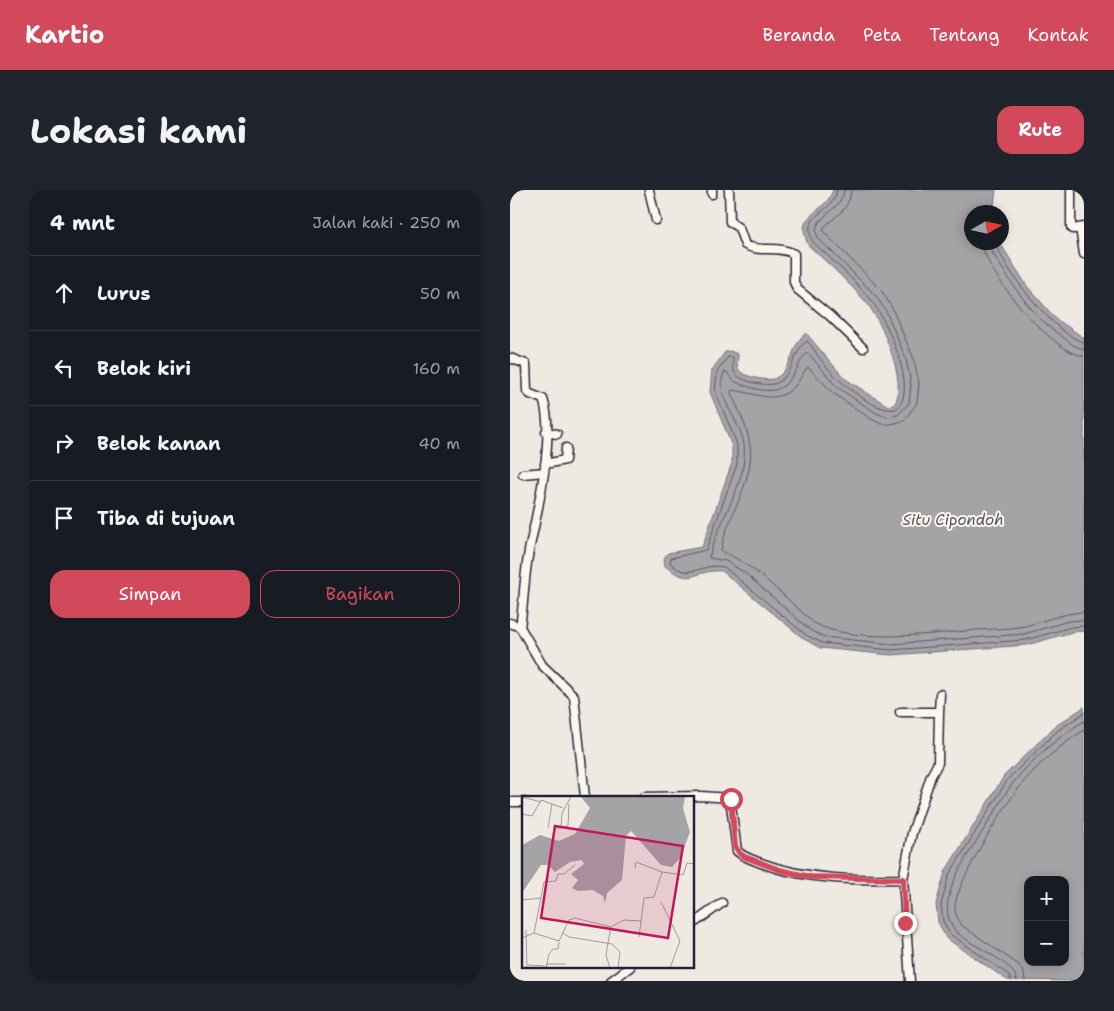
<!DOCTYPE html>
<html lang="id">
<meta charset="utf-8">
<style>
body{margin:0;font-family:"Shantell Sans",sans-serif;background:#20242c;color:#f1f3f6}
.controls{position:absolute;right:15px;bottom:15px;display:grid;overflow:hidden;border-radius:10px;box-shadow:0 2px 12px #0003}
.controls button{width:45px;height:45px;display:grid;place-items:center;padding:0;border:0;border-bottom:1px solid #363941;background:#171b24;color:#f1f3f6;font:25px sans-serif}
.compass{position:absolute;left:454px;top:15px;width:45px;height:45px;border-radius:50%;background:#171b24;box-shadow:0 2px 12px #0003;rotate:81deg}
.stop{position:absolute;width:15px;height:15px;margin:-11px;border:4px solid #d1495b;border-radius:50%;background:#fff}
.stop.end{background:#d1495b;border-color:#fff;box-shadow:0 1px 5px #0008}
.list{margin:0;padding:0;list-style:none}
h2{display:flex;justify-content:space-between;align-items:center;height:65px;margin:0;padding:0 20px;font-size:21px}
h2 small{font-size:16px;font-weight:400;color:#9ea1a6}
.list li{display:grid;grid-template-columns:32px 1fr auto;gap:15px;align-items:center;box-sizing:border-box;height:75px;padding:0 20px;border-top:1px solid #363941}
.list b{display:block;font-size:19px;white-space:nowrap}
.list em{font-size:16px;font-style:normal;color:#9ea1a6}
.actions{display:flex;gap:10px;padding:15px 20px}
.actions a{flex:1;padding:11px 0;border:1px solid #d1495b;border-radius:15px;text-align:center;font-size:18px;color:#d1495b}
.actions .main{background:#d1495b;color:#fff}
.icon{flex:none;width:28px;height:28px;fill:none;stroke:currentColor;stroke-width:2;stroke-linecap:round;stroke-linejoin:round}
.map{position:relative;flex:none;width:574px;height:791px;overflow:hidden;border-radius:15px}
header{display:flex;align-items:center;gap:30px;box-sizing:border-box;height:70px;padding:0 25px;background:#d1495b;color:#fff}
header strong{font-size:24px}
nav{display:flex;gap:28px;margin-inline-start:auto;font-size:18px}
.intro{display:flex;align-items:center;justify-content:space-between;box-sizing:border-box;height:120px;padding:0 30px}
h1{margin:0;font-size:35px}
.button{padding:12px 22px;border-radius:15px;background:#d1495b;color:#fff;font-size:18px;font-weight:700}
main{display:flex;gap:30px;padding:0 30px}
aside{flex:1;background:#171b24;border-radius:15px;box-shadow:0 2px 12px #0003}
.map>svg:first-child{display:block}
.water{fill:#a6a3a7;stroke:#716f7c;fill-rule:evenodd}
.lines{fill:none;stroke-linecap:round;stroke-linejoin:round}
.shore{stroke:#575666;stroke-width:1}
.minor-casing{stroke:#22223b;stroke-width:11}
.minor{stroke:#fbf7ec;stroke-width:8}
.route{stroke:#d1495b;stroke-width:6}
.labels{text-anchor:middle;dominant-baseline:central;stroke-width:4;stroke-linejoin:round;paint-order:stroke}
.water-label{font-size:15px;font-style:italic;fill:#575666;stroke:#fbf7ec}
.inset-road{fill:none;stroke:#9c9a9f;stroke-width:1}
.view{fill:#c2185b;fill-opacity:0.15;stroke:#c2185b;stroke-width:2.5}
.inset-edge{fill:none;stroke:#22223b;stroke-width:2.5}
</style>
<header>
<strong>Kartio</strong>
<nav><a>Beranda</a><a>Peta</a><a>Tentang</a><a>Kontak</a></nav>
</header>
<div class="intro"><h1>Lokasi kami</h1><a class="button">Rute</a></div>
<main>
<aside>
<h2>4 mnt<small>Jalan kaki · 250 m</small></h2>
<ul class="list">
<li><svg class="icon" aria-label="ahead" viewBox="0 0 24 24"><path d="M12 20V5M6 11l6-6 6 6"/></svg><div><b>Lurus</b></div><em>50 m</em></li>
<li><svg class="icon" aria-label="left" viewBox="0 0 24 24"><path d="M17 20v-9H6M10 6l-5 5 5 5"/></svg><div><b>Belok kiri</b></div><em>160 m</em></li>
<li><svg class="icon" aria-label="right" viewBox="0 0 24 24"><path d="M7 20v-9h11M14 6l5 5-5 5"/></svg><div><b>Belok kanan</b></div><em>40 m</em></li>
<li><svg class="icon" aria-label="arrive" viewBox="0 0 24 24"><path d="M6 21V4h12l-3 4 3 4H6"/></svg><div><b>Tiba di tujuan</b></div></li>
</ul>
<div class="actions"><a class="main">Simpan</a><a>Bagikan</a></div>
</aside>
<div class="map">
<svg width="574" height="791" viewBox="0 0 574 791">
<rect width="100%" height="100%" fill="#eeeae2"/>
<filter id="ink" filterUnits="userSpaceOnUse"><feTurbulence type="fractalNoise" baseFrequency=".02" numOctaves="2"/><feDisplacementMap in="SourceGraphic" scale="10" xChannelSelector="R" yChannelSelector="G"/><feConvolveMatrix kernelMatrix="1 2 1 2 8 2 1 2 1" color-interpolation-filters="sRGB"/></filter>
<g filter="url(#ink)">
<path class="water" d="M 323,0 L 486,0 L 483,22 L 462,22 L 462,52 L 490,53 L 517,96 L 545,128 L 574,148 L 574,441 L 562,442 L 517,455 L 381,465 L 310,458 L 294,449 L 212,381 C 183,379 183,398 155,376 L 154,368 L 158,363 L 192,357 L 222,273 L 222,256 L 200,202 L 202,180 L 215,162 L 220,161 L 228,164 C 228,169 226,176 229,180 C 233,187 259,192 266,188 C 282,180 282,152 296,143 L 334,188 L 378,216 L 384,215 C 399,194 371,130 356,112 C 338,92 318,73 298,55 C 288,29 299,29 315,13 C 319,10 321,4 323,0 Z
M 574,517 L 574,791 L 497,790 L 436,748 L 428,732 L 426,714 L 435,682 L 494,586 L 544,537 ZM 518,690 L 555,690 L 555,772 L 518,772 Z"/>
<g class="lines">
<path class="shore" d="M 327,0 C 324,25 289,22 303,52 C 322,70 344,89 361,110 C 376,129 410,201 386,219 C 364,224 323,187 311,170 C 306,164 303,156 297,151 C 284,159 283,183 269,192 C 260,198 230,192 225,183 C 222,178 223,173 223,167 L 218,167 L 207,182 L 205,201 L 227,254 L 227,274 L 196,360 L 161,368 L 160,373 C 181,392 190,372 214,377 L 296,445 L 312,453 L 381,460 L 516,450 L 561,437 L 574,436
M 334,0 C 332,23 298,27 308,48 L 365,105 L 376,121 L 396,169 L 401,194 L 399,213 L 388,225 L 377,227 L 366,223 L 327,197 L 298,163 C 293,166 291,170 289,175 C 275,200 267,205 239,197 C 229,194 222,192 217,182 L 214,182 C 204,208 231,230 234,255 C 238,294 207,332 199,368 L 216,371 L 235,383 L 300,440 L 314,447 L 382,454 L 514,444 L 559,431 L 574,430
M 341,0 C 340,25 316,29 313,41 L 371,100 L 382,118 L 403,167 L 409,193 L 407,213 L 394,231 L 381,234 L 372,234 L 361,229 L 323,203 L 298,177 C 292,182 290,191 285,196 C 265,217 245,202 222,200 L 221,203 C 244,253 248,265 226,317 C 220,331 213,346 211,361 C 246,375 276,409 304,433 C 341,454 424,444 466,440 C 482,439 499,439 515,436 C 535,431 553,423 574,422
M 472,52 C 473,81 544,165 574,166
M 479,52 L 481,60 C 501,93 521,126 554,148 C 560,153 566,158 574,159
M 486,52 C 489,75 550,150 574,152
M 501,791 L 499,785 L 440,744 L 433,731 L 431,715 L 439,685 L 498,589 L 547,541 L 574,523
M 507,791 C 506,771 456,755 444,739 C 422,710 461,661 476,636 C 485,622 493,606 503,593 C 522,569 548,547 574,531
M 515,791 L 514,783 L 509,775 L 451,735 C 448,729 445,724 445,717 C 445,695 493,618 508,599 C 524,577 552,554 574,540"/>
<defs>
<path id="minor" d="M 139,0 L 146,30
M 219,0 L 220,32 L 229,38 L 235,55 C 250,63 269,55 284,64 L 284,92 L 287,99 L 320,126 L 353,158
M 561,0 L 561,37 L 563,39 L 574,37
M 202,4 L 202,0
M 570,38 L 574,64
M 0,168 L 16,174 L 17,201 L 20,204 L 33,209 C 46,246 27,322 19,361 C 14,386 14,412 10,437
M 36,242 L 47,244
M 35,274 L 55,270 L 56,258
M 13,284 L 34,282
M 0,433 L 10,437 L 32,475 L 64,506 L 75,607
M 390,522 L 429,522 L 428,573 L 421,586 L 402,643 L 393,689 L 400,791
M 429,522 L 430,504
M 134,607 L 191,606 L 220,608 L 227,661 C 233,667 243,670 251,673 C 297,690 344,690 393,689
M 0,612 L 14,612
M 184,733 L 212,713
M 101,791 L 120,777"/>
</defs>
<use href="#minor" class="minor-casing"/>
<use href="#minor" class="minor"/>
</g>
</g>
<g class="lines" filter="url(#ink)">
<path class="route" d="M 221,609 L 225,656 L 230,664 L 235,667 L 270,680 L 300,687 L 393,689 L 395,733"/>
</g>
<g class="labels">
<g class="water-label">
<text x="443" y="330">Situ Cipondoh</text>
</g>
</g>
<g transform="translate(12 606)">
<rect width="172" height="172" fill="#eeeae2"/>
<path d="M 59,1 L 163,1 L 161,12 L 168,36 L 158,62 L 150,71 L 139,69 L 109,35 L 104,40 L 100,84 L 85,97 L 83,107 L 81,100 L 71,94 L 56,95 L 50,92 L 56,84 L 49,78 L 62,68 L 60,64 L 48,66 L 33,76 L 26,69 L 19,69 L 0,97 L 0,49 L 18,39 L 37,45 L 53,38 L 68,12 Z" fill="#a6a3a7"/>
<path class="inset-road" d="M 0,1 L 19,6M 19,4 L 41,12M 0,18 L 10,20 L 19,4M 39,31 L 46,30 L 47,8M 26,32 L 30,8M 32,32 L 39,32 L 40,17 L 49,1M 113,72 L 114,66 L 140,76 L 161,79 L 165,67 L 173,68M 0,104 L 19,102M 139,106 L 158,145 L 148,172M 4,134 L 5,172M 12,137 L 37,145 L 47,124 L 53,122 L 89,131 L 102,124 L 119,125M 41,137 L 47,141 L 90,148 L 98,156 L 96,172M 117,141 L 122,102 L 132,101 L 140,76M 0,142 L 12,137 L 22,86 L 34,85 L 36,78 L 42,78 L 53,69M 86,147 L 84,159 L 88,172M 86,147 L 89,131M 24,168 L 44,168M 6,169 L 23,170M 24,172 L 27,158 L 31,153 L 36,153 L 37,146"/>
<path class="view" d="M 33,30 L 161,50 L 146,142 L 19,122 Z"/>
<rect width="172" height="172" class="inset-edge"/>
</g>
</svg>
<div class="controls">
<button>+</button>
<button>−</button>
</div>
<svg class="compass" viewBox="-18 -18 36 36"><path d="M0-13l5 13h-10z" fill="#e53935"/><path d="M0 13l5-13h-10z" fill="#9ea1a6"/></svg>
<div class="stop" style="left:221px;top:609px"></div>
<div class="stop end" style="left:395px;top:733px"></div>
</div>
</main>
